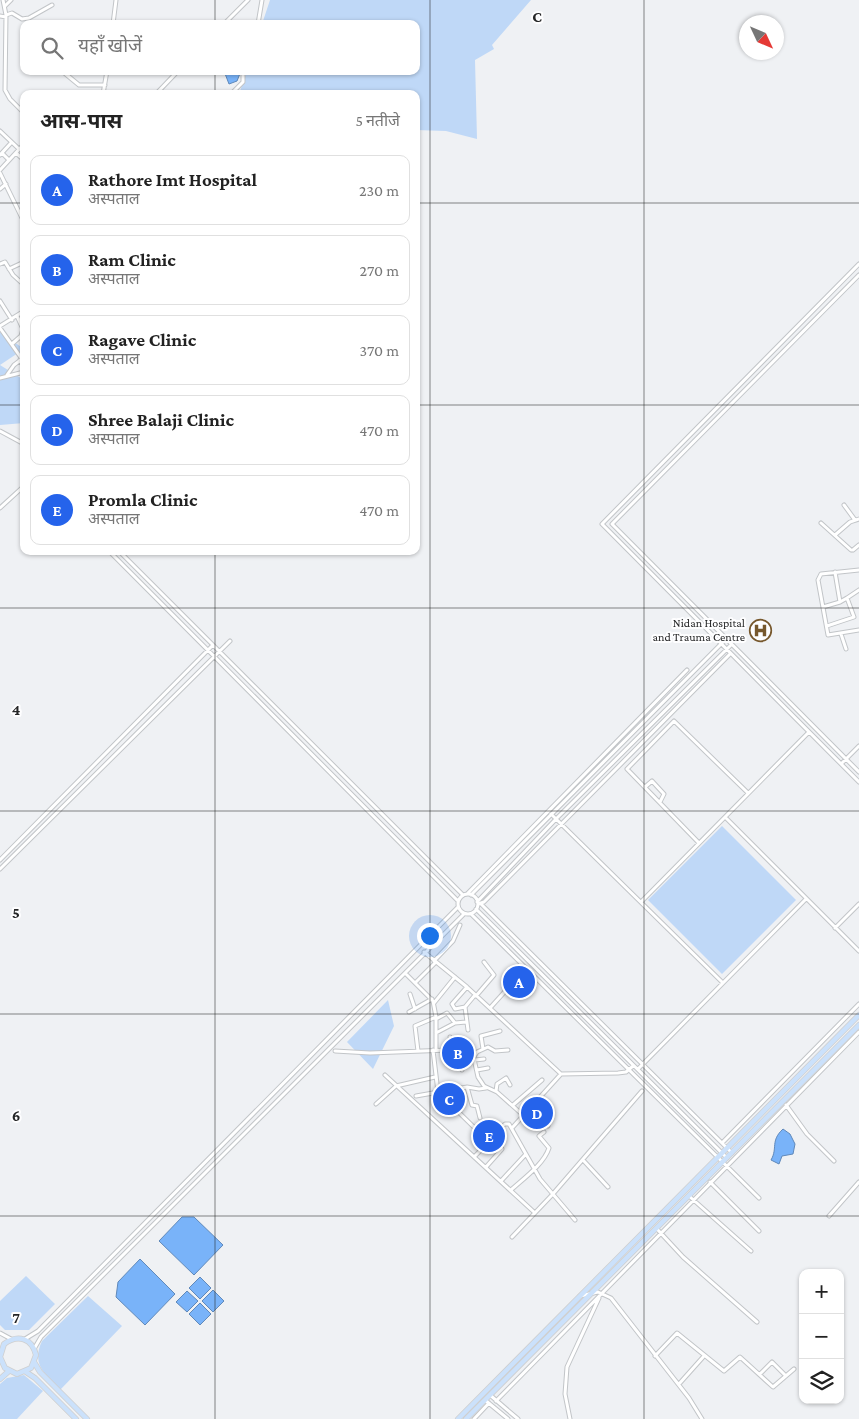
<!DOCTYPE html>
<html lang="hi">
<meta charset="utf-8">
<style>
body{margin:0;font-family:"Crimson Pro","Noto Sans Devanagari",serif;background:#f6f6f6;color:#222}
.controls{position:absolute;right:15px;bottom:15px;display:grid;overflow:hidden;border-radius:10px;box-shadow:0 1px 4px #0004}
.controls button{width:45px;height:45px;display:grid;place-items:center;padding:0;border:0;border-bottom:1px solid #e0e0e0;background:#fff;color:#222;font:25px sans-serif}
.compass{position:absolute;left:739px;top:15px;width:45px;height:45px;border-radius:50%;background:#fff;box-shadow:0 1px 4px #0004;rotate:134deg}
.you{position:absolute;left:429px;top:935px;width:18px;height:18px;margin:-12px;border:4px solid #fff;border-radius:50%;background:#1a73e8;box-shadow:0 0 0 8px #1a73e833}
.badge{display:grid;place-items:center;width:32px;height:32px;border-radius:50%;background:#2563eb;color:#fff;font-size:16px;font-weight:700}
.pin{position:absolute;translate:-50% -50%;border:2px solid #fff;box-shadow:0 1px 5px #0006}
.list{margin:0;padding:0;list-style:none}
h2{display:flex;justify-content:space-between;align-items:center;height:65px;margin:0;padding:0 20px;font-size:21px}
h2 small{font-size:16px;font-weight:400;color:#767676}
.list li{display:grid;grid-template-columns:32px 1fr auto;gap:15px;align-items:center;box-sizing:border-box;height:70px;margin:0 10px 10px;padding:0 10px;border:1px solid #e0e0e0;border-radius:10px}
.list b{display:block;font-size:19px;white-space:nowrap}
.list p{margin:0;font-size:16px;white-space:nowrap;color:#767676}
.list em{font-size:16px;font-style:normal;color:#767676}
.icon{flex:none;width:28px;height:28px;fill:none;stroke:currentColor;stroke-width:2;stroke-linecap:round;stroke-linejoin:round}
.map{position:relative;flex:none;width:859px;height:1419px;overflow:hidden}
.search{position:absolute;background:#fff;box-shadow:0 1px 4px #0004;left:20px;top:20px;width:400px;height:55px;display:flex;align-items:center;gap:12px;box-sizing:border-box;padding:0 18px;border-radius:10px;color:#767676;font-size:19px}
.panel{position:absolute;background:#fff;box-shadow:0 1px 4px #0004;left:20px;top:90px;width:400px;height:465px;border-radius:10px}
.map>svg:first-child{display:block}
.green{fill:#bfd8f7}
.water{fill:#79b3f9;stroke:#6089ba}
.lines{fill:none;stroke-linecap:round;stroke-linejoin:round}
.minor-casing{stroke:#c2c5c8;stroke-width:5}
.major-casing{stroke:#cfcfcf;stroke-width:6}
.minor{stroke:#fff;stroke-width:3}
.major{stroke:#cbe1fb;stroke-width:4.5}
.grid{fill:none;stroke:#252627;stroke-width:1;stroke-opacity:0.55}
.labels{text-anchor:middle;dominant-baseline:central;stroke-width:4;stroke-linejoin:round;paint-order:stroke}
.poi-label{font-size:12px;fill:#252627;stroke:#fefeff;text-anchor:end}
.grid-label{font-size:16px;text-anchor:middle;font-weight:bold;fill:#252627;stroke:#fefeff;stroke-width:4;stroke-linejoin:round;paint-order:stroke}
</style>
<div class="map">
<svg width="859" height="1419" viewBox="0 0 859 1419">
<rect width="100%" height="100%" fill="#eff1f4"/>
<path class="green" d="M 270,0 L 531,0 L 492,45 L 494,49 L 475,60 L 477,139 L 446,131 L 416,130 L 416,94 L 239,94 L 247,71 L 416,71 L 416,24 L 262,24 Z
M 0,332 L 24,349 L 0,365 L 24,380 L 24,423 L 0,425 Z
M 722,826 L 796,900 L 722,974 L 648,900 Z
M 388,1000 L 394,1026 L 373,1069 L 347,1042 Z
M 26,1276 L 55,1304 L 29,1330 L 5,1330 L 0,1325 L 0,1301 Z
M 88,1296 L 122,1326 L 60,1390 C 45,1374 31,1365 42,1341 Z
M 24,1375 L 43,1391 L 17,1419 L 0,1419 L 0,1384 L 7,1378 Z"/>
<path class="water" d="M 224,71 L 241,71 L 237,81 L 229,84 Z
M 783,1129 L 790,1134 L 795,1144 L 793,1154 L 782,1156 L 779,1164 L 771,1160 C 778,1148 770,1141 783,1129 Z
M 182,1217 L 194,1217 L 223,1245 L 194,1275 L 159,1241 Z
M 140,1259 L 175,1294 L 145,1325 L 116,1297 L 118,1282 Z
M 200,1277 L 211,1288 L 200,1299 L 189,1288 Z
M 213,1290 L 224,1301 L 213,1312 L 202,1301 Z
M 187,1291 L 198,1301 L 187,1312 L 176,1302 Z
M 200,1303 L 211,1314 L 200,1325 L 189,1314 Z"/>
<g class="lines">
<defs>
<path id="minor" d="M 3,0 L 6,15 L 5,90 L 10,99 L 24,113
M 5,6 L 11,0
M 6,15 L 12,13 L 22,19 L 29,18 L 52,5
M 0,16 L 6,17
M 113,24 L 116,0
M 224,24 L 248,0
M 258,24 L 262,0
M 62,71 L 79,85 L 105,85
M 103,94 L 107,71
M 156,94 L 178,71
M 231,94 L 243,82 L 243,71
M 0,131 L 19,149
M 2,153 L 9,160
M 16,153 L 24,160
M 0,155 L 11,143
M 0,170 L 24,144
M 0,173 L 24,222
M 23,175 L 24,175
M 0,189 L 6,184
M 23,191 L 24,192
M 0,264 L 5,262 L 13,275 L 24,285
M 859,264 L 602,524 L 859,782
M 9,269 L 24,262
M 859,275 L 612,524 L 859,772
M 0,301 L 12,320
M 0,326 L 24,311
M 0,328 L 22,359 L 14,365 L 7,375
M 13,343 L 21,336 L 23,329 L 17,316
M 20,360 L 24,368
M 0,378 L 24,372
M 0,431 L 24,444
M 844,505 L 855,520
M 0,508 L 24,486
M 821,523 L 851,550
M 835,535 L 850,522 L 859,519
M 853,550 L 859,545
M 109,551 L 458,901
M 119,551 L 463,895
M 859,570 L 821,574 L 818,580 L 828,635 L 859,630
M 835,572 L 840,602 L 847,598
M 823,607 L 840,602
M 827,626 L 854,617 L 847,598 L 859,590
M 841,634 L 846,649
M 841,764 L 859,746
M 645,787 L 652,781 L 664,794 L 660,802
M 551,814 L 723,983
M 725,817 L 859,951
M 699,843 L 627,769 L 674,721 L 748,793
M 0,860 L 213,645
M 0,869 L 230,641
M 467,894 L 687,670
M458 904a10 10 0 1 1 20 0a10 10 0 1 1-20 0Z
M 471,895 L 726,639
M 477,902 L 556,819 L 731,645
M 641,902 L 809,732
M 478,904 L 484,902 L 730,654
M 481,904 L 732,1153
M 476,909 L 727,1158
M 471,914 L 759,1198
M 835,928 L 859,904
M 424,952 L 467,987 L 561,1074
M 434,961 L 453,941 L 460,925
M 405,973 L 433,1001 L 436,1017 L 436,1049
M 415,983 L 436,962
M 467,987 L 452,1004 L 455,1009 L 465,1007 L 475,995
M 410,994 L 415,1009
M 476,996 L 494,975 L 484,962
M 434,1003 L 455,977
M 465,1007 L 468,1030
M 490,1008 L 509,987 L 506,980 L 518,967
M 409,1012 L 432,999
M 436,1019 L 447,1013 L 455,1023
M 436,1033 L 455,1023 L 466,1022
M 483,1049 L 481,1036 L 500,1031
M 433,1050 L 438,1092 L 487,1140 L 505,1124 L 509,1124 L 540,1179 L 575,1220
M 449,1050 L 452,1045 L 450,1037
M 335,1051 L 370,1053 L 449,1050 L 455,1057 L 474,1059 L 478,1077 L 484,1086 L 497,1092 L 524,1116
M 418,1051 L 415,1026 L 436,1017
M 460,1058 L 462,1070
M 473,1058 L 477,1052 L 488,1047 L 495,1051 L 508,1050
M 475,1060 L 484,1059
M 638,1069 L 806,899
M 477,1070 L 488,1068
M 385,1075 L 535,1213
M 467,1087 L 472,1105 L 477,1106 L 480,1118
M 496,1091 L 497,1084 L 506,1078 L 510,1085
M 416,1096 L 467,1087 L 479,1089 L 486,1088
M 376,1104 L 396,1086 L 435,1077
M 513,1105 L 542,1080
M 786,1105 L 807,1134 L 834,1161
M 530,1110 L 548,1126
M 512,1128 L 561,1074 L 618,1073 L 626,1072 L 633,1066
M 722,1143 L 859,1004
M 474,1157 L 487,1144 L 488,1140
M 583,1160 L 608,1187
M 486,1167 L 502,1149 L 495,1133
M 501,1181 L 526,1154
M 710,1182 L 759,1231
M 511,1190 C 523,1179 544,1164 549,1148 L 539,1136 L 544,1132
M 689,1196 L 751,1251
M 829,1216 L 859,1182
M 657,1229 L 683,1257 L 757,1322
M 512,1237 L 552,1195 L 642,1091
M 580,1296 L 598,1292 L 611,1298 L 689,1398 L 702,1419
M 0,1333 L 11,1339
M 25,1339 L 38,1331 L 458,907
M 34,1349 L 41,1337 L 464,914
M 655,1356 L 677,1333 L 724,1371 L 740,1357 L 773,1387 L 794,1369
M 760,1374 L 772,1362 L 786,1376
M 679,1384 L 704,1356
M 490,1395 L 518,1419
M 485,1400 L 508,1419
M 496,1401 L 859,1032
M 474,1419 L 489,1403
M 570,1419 L 565,1394 L 567,1367 L 599,1298"/>
<path id="major" d="M 0,1357 L 4,1344 C 18,1334 32,1338 36,1355 L 31,1368 L 17,1374 L 5,1368 L 0,1357
M 34,1362 L 40,1372 L 87,1419
M 26,1372 L 35,1378 L 76,1419
M 0,1379 L 9,1371
M 458,1419 L 859,1015
M 466,1419 L 859,1025"/>
</defs>
<use href="#minor" class="minor-casing"/>
<use href="#major" class="major-casing"/>
<use href="#minor" class="minor"/>
<use href="#major" class="major"/>
</g>
<path class="grid" d="M 215,0 L 215,24M 430,0 L 430,1419M 644,0 L 644,1419M 215,71 L 215,94M 0,203 L 24,203M 416,203 L 859,203M 0,405 L 24,405M 416,405 L 859,405M 215,551 L 215,1419M 0,608 L 859,608M 0,811 L 859,811M 0,1014 L 859,1014M 0,1216 L 859,1216"/>
<defs>
<symbol id="hospital-ring" viewBox="-11 -11 22 22"><circle r="9.5" fill="#fefeff" stroke="#77582d" stroke-width="1.5"/><path d="M-5-5h3v3.5h4V-5h3V5h-3V1.5h-4V5h-3Z" fill="#77582d"/></symbol>
</defs>
<g fill-rule="evenodd">
<use href="#hospital-ring" x="748" y="618" width="25" height="25"/>
</g>
<g class="labels">
<g class="poi-label">
<text x="745" y="623">Nidan Hospital<tspan x="745" dy="14">and Trauma Centre</tspan></text>
</g>
</g>
<g class="grid-label">
<text x="537" y="22">C</text>
<text x="16" y="715">4</text>
<text x="16" y="918">5</text>
<text x="16" y="1121">6</text>
<text x="16" y="1323">7</text>
</g>
</svg>
<div class="controls">
<button>+</button>
<button>−</button>
<button><svg class="icon" aria-label="layers" viewBox="0 0 24 24"><path d="M12 4l9 5-9 5-9-5zM3 14l9 5 9-5"/></svg></button>
</div>
<svg class="compass" viewBox="-18 -18 36 36"><path d="M0-13l5 13h-10z" fill="#e53935"/><path d="M0 13l5-13h-10z" fill="#767676"/></svg>
<div class="you"></div>
<div class="pin badge" style="left:519px;top:982px">A</div>
<div class="pin badge" style="left:458px;top:1053px">B</div>
<div class="pin badge" style="left:449px;top:1099px">C</div>
<div class="pin badge" style="left:537px;top:1113px">D</div>
<div class="pin badge" style="left:489px;top:1136px">E</div>
<div class="search"><svg class="icon" aria-label="search" viewBox="0 0 24 24"><circle cx="10" cy="10" r="6"/><path d="M15 15l6 6"/></svg>यहाँ खोजें</div>
<section class="panel">
<h2>आस-पास<small>5 नतीजे</small></h2>
<ul class="list">
<li><span class="badge">A</span><div><b>Rathore Imt Hospital</b><p>अस्पताल</p></div><em>230 m</em></li>
<li><span class="badge">B</span><div><b>Ram Clinic</b><p>अस्पताल</p></div><em>270 m</em></li>
<li><span class="badge">C</span><div><b>Ragave Clinic</b><p>अस्पताल</p></div><em>370 m</em></li>
<li><span class="badge">D</span><div><b>Shree Balaji Clinic</b><p>अस्पताल</p></div><em>470 m</em></li>
<li><span class="badge">E</span><div><b>Promla Clinic</b><p>अस्पताल</p></div><em>470 m</em></li>
</ul>
</section>
</div>
